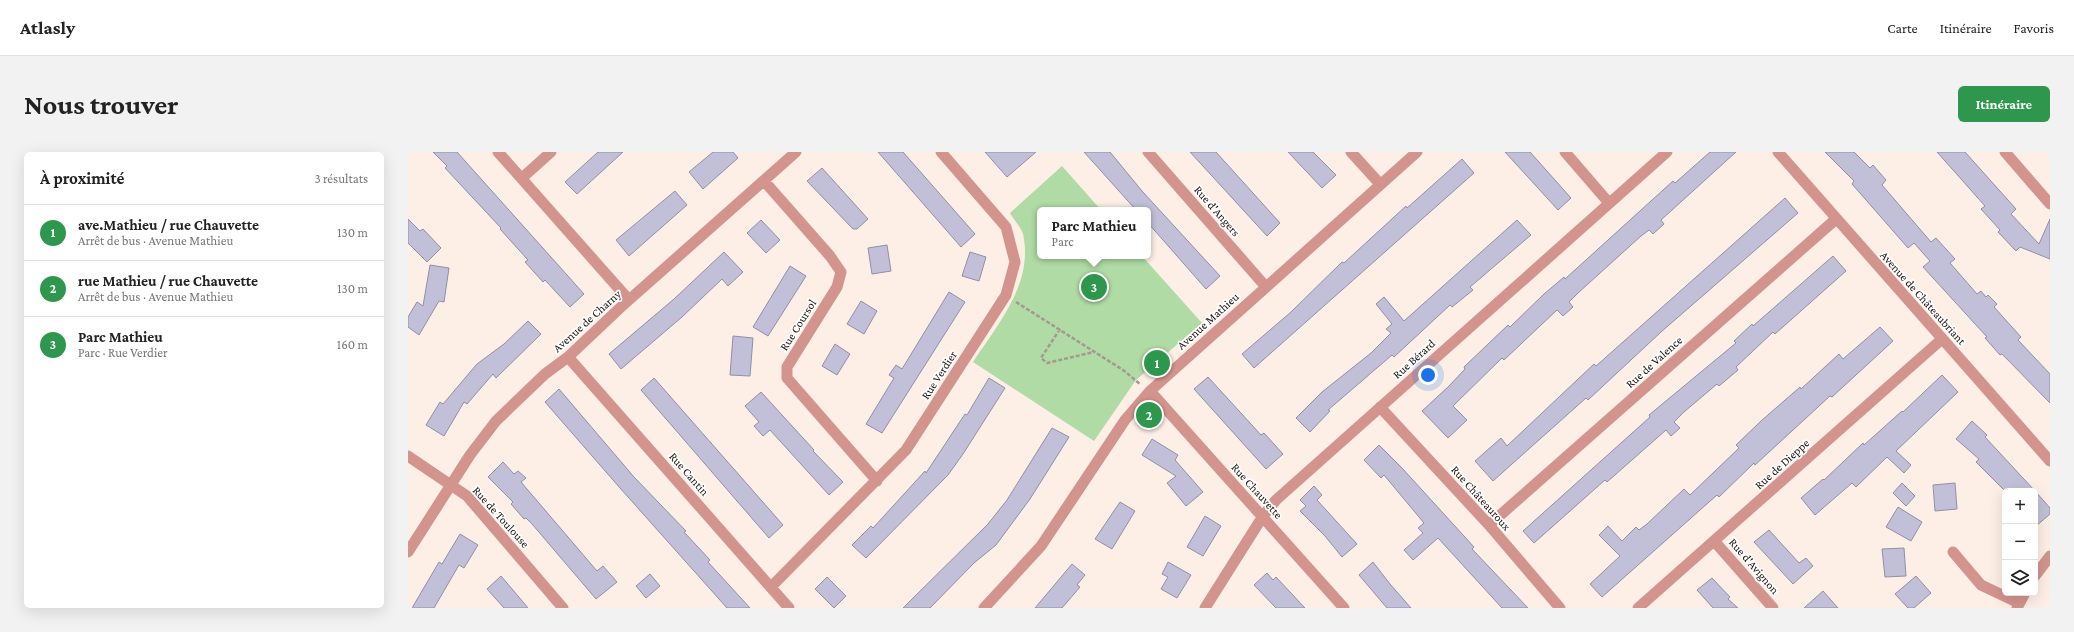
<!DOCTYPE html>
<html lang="fr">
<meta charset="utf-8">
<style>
body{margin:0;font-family:"Crimson Pro",serif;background:#f2f2f2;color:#222}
.controls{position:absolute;right:12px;bottom:12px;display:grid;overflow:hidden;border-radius:6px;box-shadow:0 4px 16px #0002}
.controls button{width:36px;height:36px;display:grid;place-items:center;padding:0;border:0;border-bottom:1px solid #e0e0e0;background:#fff;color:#222;font:20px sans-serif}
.you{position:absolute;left:1020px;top:223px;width:14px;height:14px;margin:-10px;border:3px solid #fff;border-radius:50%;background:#1a73e8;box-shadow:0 0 0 6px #1a73e833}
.badge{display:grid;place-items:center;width:26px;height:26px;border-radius:50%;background:#2e964d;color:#fff;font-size:13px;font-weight:700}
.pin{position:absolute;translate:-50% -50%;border:2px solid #fff;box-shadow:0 1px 4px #0006}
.popup{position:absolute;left:629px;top:55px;width:114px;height:52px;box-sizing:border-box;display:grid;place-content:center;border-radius:6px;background:#fff;filter:drop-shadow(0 1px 3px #0005);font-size:13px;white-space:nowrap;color:#767676}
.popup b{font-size:15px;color:#222}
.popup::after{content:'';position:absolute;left:50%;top:100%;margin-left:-8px;border:8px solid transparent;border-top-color:#fff}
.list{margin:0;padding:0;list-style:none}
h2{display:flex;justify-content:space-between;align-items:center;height:52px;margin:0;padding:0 16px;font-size:17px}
h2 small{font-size:13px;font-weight:400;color:#767676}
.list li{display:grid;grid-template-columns:26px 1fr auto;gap:12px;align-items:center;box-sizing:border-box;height:56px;padding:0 16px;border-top:1px solid #e0e0e0}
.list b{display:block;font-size:15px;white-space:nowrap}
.list p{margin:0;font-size:13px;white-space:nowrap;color:#767676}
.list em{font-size:13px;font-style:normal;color:#767676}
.icon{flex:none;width:22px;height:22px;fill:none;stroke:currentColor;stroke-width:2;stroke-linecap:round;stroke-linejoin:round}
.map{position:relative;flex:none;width:1642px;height:456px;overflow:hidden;border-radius:6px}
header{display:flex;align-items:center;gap:24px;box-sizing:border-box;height:56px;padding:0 20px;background:#fff;border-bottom:1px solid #e0e0e0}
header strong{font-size:19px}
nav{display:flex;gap:22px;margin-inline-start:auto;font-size:14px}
.intro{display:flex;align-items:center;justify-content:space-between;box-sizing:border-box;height:96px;padding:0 24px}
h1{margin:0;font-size:28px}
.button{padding:10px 18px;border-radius:6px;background:#2e964d;color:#fff;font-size:14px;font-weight:700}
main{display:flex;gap:24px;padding:0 24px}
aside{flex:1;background:#fff;border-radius:6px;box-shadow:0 4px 16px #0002}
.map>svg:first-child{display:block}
.green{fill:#b0dba4}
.building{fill:#c1c0d8;stroke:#908fa6}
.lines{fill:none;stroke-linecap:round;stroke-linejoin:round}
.path{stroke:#a49991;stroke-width:2.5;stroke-dasharray:4 2;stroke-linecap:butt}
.minor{stroke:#d3948e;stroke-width:11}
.tertiary{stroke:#d3948e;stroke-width:11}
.labels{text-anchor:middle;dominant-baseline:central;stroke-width:3.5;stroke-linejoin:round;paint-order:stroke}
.street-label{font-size:12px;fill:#1e1611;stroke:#fff}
</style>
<header>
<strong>Atlasly</strong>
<nav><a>Carte</a><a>Itinéraire</a><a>Favoris</a></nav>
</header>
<div class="intro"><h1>Nous trouver</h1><a class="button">Itinéraire</a></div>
<main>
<aside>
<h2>À proximité<small>3 résultats</small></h2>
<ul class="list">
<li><span class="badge">1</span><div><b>ave.Mathieu / rue Chauvette</b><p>Arrêt de bus · Avenue Mathieu</p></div><em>130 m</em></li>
<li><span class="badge">2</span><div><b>rue Mathieu / rue Chauvette</b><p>Arrêt de bus · Avenue Mathieu</p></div><em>130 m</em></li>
<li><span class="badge">3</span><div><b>Parc Mathieu</b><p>Parc · Rue Verdier</p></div><em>160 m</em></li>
</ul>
</aside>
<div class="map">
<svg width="1642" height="456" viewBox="0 0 1642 456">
<rect width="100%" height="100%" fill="#fdefe6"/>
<path class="green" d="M 654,14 L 693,58 L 632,58 L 632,104 L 734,104 L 794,171 L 728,228 L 686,289 L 565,210 C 590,172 626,131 615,82 C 613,75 605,67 602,61 Z"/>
<path class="building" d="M 25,0 L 49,0 L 176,142 L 162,155 L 137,128 L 135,130 L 117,110 L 120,108 L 92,77 L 93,76 L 37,16 L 39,14 Z
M 190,0 L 215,0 L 169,42 L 157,30 Z
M 305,0 L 325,0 L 330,6 L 295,37 L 281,20 Z
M 470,0 L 495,0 L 567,82 L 553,95 Z
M 577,0 L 628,0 L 599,25 Z
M 676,0 L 702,0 L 734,39 L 812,124 L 798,137 L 740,71 L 740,58 L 728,58 Z
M 782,0 L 808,0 L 872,71 L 859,84 Z
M 880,0 L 905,0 L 928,23 L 914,36 Z
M 1097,0 L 1122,0 L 1163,46 L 1150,58 Z
M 1302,0 L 1328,0 L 1253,68 L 1256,72 L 1245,82 L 1241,78 L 1233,84 L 1170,141 L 1161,150 L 1165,155 L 1155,164 L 1149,158 L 1096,208 L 1094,206 L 1045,254 L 1059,268 L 1040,286 L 1014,259 L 1041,234 L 1057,217 L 1056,215 L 1100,173 L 1102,175 L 1136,142 L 1156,125 L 1157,127 L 1265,29 L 1267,31 Z
M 1417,0 L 1446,0 L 1462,16 L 1465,13 L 1478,28 L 1474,33 L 1523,90 L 1528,86 L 1547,107 L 1542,111 L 1569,142 L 1573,139 L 1578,145 L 1580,143 L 1589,152 L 1586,155 L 1613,185 L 1610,188 L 1642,222 L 1642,251 L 1594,202 L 1592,203 L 1577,186 L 1579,185 L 1515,115 L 1522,109 L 1506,91 L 1500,96 L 1444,32 L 1446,29 Z
M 1529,0 L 1557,0 L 1608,57 L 1603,62 L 1631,92 L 1642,67 L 1642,107 L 1612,95 L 1608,99 L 1590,80 L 1592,78 L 1573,57 L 1577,54 Z
M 1054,7 L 1066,21 L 846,216 L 834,202 L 883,160 L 934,110 L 936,111 L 998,54 L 999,56 Z
M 414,16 L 460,67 L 449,77 L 445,77 L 399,29 Z
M 267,39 L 279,53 L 221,104 L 208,88 Z
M 1377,46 L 1390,61 L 1253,180 L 1180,248 L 1178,246 L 1085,329 L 1067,309 L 1093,286 L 1099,294 L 1186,212 L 1188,214 Z
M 0,67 L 12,79 L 15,77 L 33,96 L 19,110 L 0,91 Z
M 353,68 L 372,88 L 358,101 L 339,81 Z
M 1109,68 L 1123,83 L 1062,135 L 1065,138 L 1044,155 L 1042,153 L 986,205 L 984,203 L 920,258 L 922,259 L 902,280 L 888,266 L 914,240 L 963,201 L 983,181 L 978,177 L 984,172 L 968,152 L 976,145 L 996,169 Z
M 479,93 L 483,119 L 464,122 L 460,96 Z
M 316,100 L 335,120 L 320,134 L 314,127 L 274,165 L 213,217 L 201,202 L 266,147 Z
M 562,100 L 578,105 L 571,129 L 554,124 Z
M 1425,104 L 1438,119 L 1367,182 L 1365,180 L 1328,215 L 1330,218 L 1311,234 L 1309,232 L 1276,260 L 1266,270 L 1272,276 L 1263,284 L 1258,278 L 1199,330 L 1197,328 L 1126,391 L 1115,379 L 1242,265 L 1241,263 L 1328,191 L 1326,189 L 1344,172 L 1345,174 Z
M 22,113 L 41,116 L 36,150 L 31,149 L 11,183 L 0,175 L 0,165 L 9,150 L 15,154 Z
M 382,114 L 398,124 L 360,184 L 345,175 Z
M 541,140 L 557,150 L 474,281 L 458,272 L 486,226 L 481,223 L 488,213 L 494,217 Z
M 453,149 L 469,159 L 456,182 L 439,172 Z
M 120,169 L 133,182 L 88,226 L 85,222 L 59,252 L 56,250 L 36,284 L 18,273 L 32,250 L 35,252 L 69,212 L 96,192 Z
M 1472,175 L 1485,189 L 1424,245 L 1422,244 L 1347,313 L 1346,311 L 1311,345 L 1309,343 L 1194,445 L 1182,432 L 1212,404 L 1191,383 L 1200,374 L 1214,389 L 1228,375 L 1231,378 L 1239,372 L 1276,337 L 1282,343 L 1331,296 L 1328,293 L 1353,269 L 1392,235 L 1393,237 L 1431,202 L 1435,207 Z
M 325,184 L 345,186 L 342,224 L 322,223 Z
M 427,192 L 442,202 L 429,223 L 414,214 Z
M 1534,223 L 1550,240 L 1488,299 L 1503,313 L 1496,321 L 1479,305 L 1448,335 L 1444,331 L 1407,363 L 1393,346 L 1415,327 L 1416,328 L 1455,291 L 1456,293 L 1494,259 L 1495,260 Z
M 800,225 L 853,283 L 856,281 L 875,302 L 858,317 L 786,237 Z
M 246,226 L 375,373 L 361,386 L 233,238 Z
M 581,226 L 597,236 L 555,302 L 540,323 L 458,406 L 444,393 L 463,374 L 465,376 L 517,319 L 518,321 L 557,262 L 559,263 Z
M 151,237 L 226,325 L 278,379 L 276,380 L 302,408 L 300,410 L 342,456 L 319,456 L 212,336 L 137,250 Z
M 353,240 L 406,298 L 405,299 L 435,330 L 421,343 L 362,278 L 355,284 L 346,274 L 351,270 L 337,254 Z
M 1564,269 L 1579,283 L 1577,285 L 1627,339 L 1597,339 L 1568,310 L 1571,307 L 1548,287 Z
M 644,276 L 661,285 L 622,347 L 588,393 L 566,411 L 522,456 L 495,456 L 580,372 L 599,348 Z
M 744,287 L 770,303 L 767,308 L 795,340 L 778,354 L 759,331 L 768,324 L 734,303 Z
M 971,293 L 994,316 L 1066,395 L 1064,397 L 1120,456 L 1094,456 L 1030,386 L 1005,408 L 996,398 L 1015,381 L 1010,376 L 1016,371 L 976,323 L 973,326 L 956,308 Z
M 95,310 L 106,322 L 110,319 L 118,326 L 113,330 L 189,419 L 195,414 L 209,430 L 188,447 L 124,372 L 118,366 L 116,367 L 103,352 L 105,350 L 80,325 Z
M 1494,331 L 1507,344 L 1498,354 L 1485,341 Z
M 1547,331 L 1549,357 L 1527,359 L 1525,333 Z
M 906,334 L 914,343 L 909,348 L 949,392 L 934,405 L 917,384 L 892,359 L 898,354 L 892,348 Z
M 1627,339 L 1642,356 L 1642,362 L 1627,375 Z
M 712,350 L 727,359 L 704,397 L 687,387 Z
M 1490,355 L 1514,370 L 1503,389 L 1478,375 Z
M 797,364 L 813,374 L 795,404 L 779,395 Z
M 1361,378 L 1391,411 L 1398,406 L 1405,414 L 1385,432 L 1346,390 Z
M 52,382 L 70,393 L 56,416 L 51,413 L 26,456 L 4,456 L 31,410 L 34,412 Z
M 1496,396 L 1498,424 L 1477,425 L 1474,397 Z
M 760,410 L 783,423 L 769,446 L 753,437 L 760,425 L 754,422 Z
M 965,410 L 982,432 L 1003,456 L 979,456 L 951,423 Z
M 664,412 L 677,423 L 669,433 L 672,435 L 654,456 L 627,456 Z
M 859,421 L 865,428 L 868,425 L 897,456 L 868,456 L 846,433 Z
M 242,422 L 252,434 L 238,446 L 228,434 Z
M 93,424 L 110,444 L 120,456 L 96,456 L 79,437 Z
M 1508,424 L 1523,441 L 1506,456 L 1500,456 L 1487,442 Z
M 419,425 L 438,444 L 426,456 L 407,437 Z
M 1304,426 L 1322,445 L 1320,447 L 1330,456 L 1305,456 L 1289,438 Z
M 1415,439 L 1430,456 L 1396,456 Z"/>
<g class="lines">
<path class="path" d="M 608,150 L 715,218 L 732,232
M 652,177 L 633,206 L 639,211 L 686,200"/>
<path class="minor" d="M 90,0 L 221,148
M 740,0 L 858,135
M 943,0 L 972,32
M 1157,0 L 1201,51
M 1597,0 L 1642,52
M 114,26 L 143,0
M 356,29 L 422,104 L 433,120 L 429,135 L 379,215 L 379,226 L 469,329
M 160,205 L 381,456
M 742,239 L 936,456
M 972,255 L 1081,373 L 1152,456
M 0,304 L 59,344 L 155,456
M 1081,373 L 1428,67
M 1307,390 L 1365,456
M 0,400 L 62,303 L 88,269 L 137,222 L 160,205 L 213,155 L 388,0
M 1545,400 L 1573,433 L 1611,451
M 363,435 L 498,298 L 598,143 L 607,110 L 598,75 L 533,0
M 576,456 L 633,394 L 717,268 L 742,239 L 1009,0
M 797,456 L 855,364 L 868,348 L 1259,0
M 1230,456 L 1534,187"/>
<path class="tertiary" d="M 1370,0 L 1642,309
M 1627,424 L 1642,404
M 1609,456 L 1617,441"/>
</g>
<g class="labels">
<g class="street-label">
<text transform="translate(809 59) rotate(49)">Rue d'Angers</text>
<text transform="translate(1515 146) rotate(48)">Avenue de Châteaubriant</text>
<text transform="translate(179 169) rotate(-42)">Avenue de Charny</text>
<text transform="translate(800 169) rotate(-42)">Avenue Mathieu</text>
<text transform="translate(390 173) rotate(-58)">Rue Coursol</text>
<text transform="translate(1006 207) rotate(-42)">Rue Bérard</text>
<text transform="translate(1246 210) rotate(-42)">Rue de Valence</text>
<text transform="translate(531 223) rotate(-57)">Rue Verdier</text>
<text transform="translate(1374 312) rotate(-42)">Rue de Dieppe</text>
<text transform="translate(281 322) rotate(49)">Rue Cantin</text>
<text transform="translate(849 339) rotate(48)">Rue Chauvette</text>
<text transform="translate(1073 346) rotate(48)">Rue Châteauroux</text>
<text transform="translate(93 365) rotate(48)">Rue de Toulouse</text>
<text transform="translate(1346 414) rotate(49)">Rue d'Avignon</text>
</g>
</g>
</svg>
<div class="controls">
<button>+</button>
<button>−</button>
<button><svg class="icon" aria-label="layers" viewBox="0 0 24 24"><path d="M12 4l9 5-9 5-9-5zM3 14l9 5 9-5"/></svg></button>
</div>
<div class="you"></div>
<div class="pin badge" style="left:749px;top:211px">1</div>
<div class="pin badge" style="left:741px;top:263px">2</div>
<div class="pin badge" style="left:686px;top:135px">3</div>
<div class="popup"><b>Parc Mathieu</b>Parc</div>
</div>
</main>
